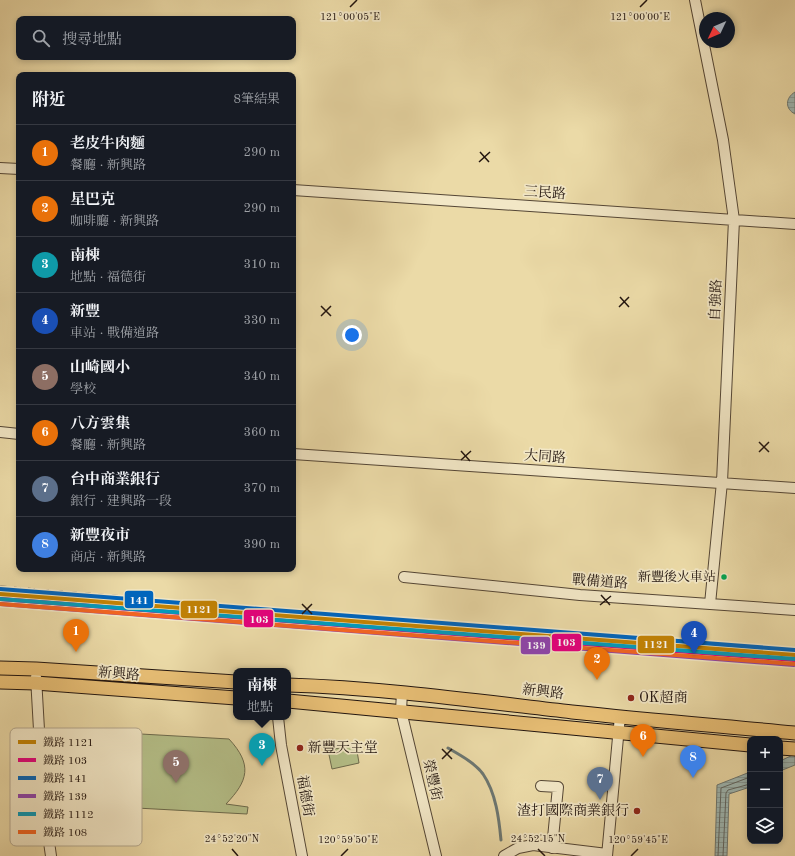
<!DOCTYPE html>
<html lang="zh-TW">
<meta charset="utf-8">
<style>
body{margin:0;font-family:"Old Standard TT","Noto Serif TC",serif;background:#20242c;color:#f1f3f6}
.controls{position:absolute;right:12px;bottom:12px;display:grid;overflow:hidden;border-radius:8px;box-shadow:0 2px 6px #0003}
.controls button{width:36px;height:36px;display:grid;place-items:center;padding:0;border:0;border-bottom:1px solid #363941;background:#171b24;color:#f1f3f6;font:20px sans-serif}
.compass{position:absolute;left:699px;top:12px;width:36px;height:36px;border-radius:50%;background:#171b24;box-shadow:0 2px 6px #0003;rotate:226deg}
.you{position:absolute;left:352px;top:335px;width:14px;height:14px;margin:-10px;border:3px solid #fff;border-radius:50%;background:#1a73e8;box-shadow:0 0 0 6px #1a73e833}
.badge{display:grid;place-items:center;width:26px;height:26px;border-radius:50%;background:#c59692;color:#fff;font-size:13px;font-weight:700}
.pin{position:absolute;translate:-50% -33px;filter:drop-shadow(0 1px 2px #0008)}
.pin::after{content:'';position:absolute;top:21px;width:14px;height:12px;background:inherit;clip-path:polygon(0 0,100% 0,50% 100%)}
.popup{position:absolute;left:233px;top:668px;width:58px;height:52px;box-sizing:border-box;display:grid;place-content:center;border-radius:8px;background:#171b24;filter:drop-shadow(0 1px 3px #0005);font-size:13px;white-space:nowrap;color:#9ea1a6}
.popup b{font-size:15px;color:#f1f3f6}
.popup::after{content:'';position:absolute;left:50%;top:100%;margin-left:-8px;border:8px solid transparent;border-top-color:#171b24}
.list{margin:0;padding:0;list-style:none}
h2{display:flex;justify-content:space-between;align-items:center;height:52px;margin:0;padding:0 16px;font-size:17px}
h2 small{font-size:13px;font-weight:400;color:#9ea1a6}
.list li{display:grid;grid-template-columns:26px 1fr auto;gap:12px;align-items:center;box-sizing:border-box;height:56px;padding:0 16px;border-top:1px solid #363941}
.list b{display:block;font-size:15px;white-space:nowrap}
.list p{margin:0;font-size:13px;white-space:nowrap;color:#9ea1a6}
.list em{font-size:13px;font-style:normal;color:#9ea1a6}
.icon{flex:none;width:22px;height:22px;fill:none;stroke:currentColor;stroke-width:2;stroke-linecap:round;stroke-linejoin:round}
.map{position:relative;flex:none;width:795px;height:856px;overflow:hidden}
.search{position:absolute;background:#171b24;box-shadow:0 2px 6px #0003;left:16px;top:16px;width:280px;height:44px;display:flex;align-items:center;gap:10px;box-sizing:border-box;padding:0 14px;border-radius:8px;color:#9ea1a6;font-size:15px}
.panel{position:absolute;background:#171b24;box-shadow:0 2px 6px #0003;left:16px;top:72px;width:280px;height:500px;border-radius:8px}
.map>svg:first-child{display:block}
.grass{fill:#b5c089;stroke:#6c6a4c}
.water{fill:url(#water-rules);stroke:#6c7772}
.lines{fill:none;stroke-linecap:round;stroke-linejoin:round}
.shore{stroke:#606662;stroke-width:1}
.stream{stroke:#6c7772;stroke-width:3}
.minor-casing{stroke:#544635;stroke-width:12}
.major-casing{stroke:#22150f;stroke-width:15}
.minor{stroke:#f2e7c6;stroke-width:10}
.major{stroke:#e6bd74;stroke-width:13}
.rail{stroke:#22150f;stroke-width:3;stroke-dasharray:7 7;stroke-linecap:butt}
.rail-1-casing{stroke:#f2e7c6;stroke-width:7}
.rail-2-casing{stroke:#f2e7c6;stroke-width:7}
.rail-3-casing{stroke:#f2e7c6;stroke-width:7}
.rail-4-casing{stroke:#f2e7c6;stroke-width:7}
.rail-5-casing{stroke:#f2e7c6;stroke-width:7}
.rail-6-casing{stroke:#f2e7c6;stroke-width:7}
.rail-1{stroke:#c28204;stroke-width:4}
.rail-2{stroke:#e5007d;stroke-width:4}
.rail-3{stroke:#0065bd;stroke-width:4}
.rail-4{stroke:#8e44ad;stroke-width:4}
.rail-5{stroke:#039abb;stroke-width:4}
.rail-6{stroke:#f26522;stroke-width:4}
.ticks{fill:none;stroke:#22150f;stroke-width:1.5}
.bus-dot{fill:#00a651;stroke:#f2e7c6;stroke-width:1.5}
.poi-dot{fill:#8f2418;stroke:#f2e7c6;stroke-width:1.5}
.labels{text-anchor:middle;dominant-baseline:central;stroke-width:3.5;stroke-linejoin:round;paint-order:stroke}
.bus-label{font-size:13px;fill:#22150f;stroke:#f2e7c6;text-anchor:end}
.street-label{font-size:14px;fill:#22150f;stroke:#f2e7c6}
.poi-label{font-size:14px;fill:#22150f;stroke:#f2e7c6;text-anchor:start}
.key{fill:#f2e7c6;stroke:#b4a88f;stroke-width:1}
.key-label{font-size:11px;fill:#22150f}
.ticks-label{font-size:10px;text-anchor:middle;fill:#22150f;stroke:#f2e7c6;stroke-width:3.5;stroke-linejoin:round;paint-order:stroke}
.line-badge{stroke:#f2e7c6;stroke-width:1.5}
.badge-label{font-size:11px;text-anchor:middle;font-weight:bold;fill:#fff}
</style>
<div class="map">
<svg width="795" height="856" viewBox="0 0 795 856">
<defs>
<pattern id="water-rules" width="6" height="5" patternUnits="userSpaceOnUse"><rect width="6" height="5" fill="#9eb8b4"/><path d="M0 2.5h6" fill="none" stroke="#889d9a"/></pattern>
</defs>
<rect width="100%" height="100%" fill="#ebdaa7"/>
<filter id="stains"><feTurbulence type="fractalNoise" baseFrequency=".005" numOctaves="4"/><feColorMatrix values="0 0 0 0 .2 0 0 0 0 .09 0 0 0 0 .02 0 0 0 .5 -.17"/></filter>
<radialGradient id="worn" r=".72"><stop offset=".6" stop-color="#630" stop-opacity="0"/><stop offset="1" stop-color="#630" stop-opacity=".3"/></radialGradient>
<path class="grass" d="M 141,734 L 229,739 C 253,765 248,781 226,804 L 248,807 L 247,814 L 118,807 L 117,793 L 125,793 C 116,765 116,753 141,734 Z
M 356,745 L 359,763 L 332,769 L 328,750 Z"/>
<path class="water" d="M 795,92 L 795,114 C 785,109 785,98 795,92 Z
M 795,754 L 795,765 L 780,771 L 780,761 Z
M 750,772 L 750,787 L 729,794 L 727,856 L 715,856 L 717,785 Z"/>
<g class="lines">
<path class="shore" d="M 718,856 L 721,788 L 750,777
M 723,856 L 726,793 L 728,790 L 750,784"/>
<path class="stream" d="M 448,748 C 460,755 475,763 483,774 C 496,793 499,819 501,840"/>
<defs>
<path id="minor" d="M 695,0 L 723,140 L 734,220 L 722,482 L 710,604
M 0,168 L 19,169
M 293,190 L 795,224
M 0,432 L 19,434
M 293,454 L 795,488
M 404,577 L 580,595 L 795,610
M 36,677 L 43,800 L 51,856
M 402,692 L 401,711 L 436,856
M 278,717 L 281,745 L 302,856
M 541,786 L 558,787 L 552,848
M 504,856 L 518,848 L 533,845 L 607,854
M 607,856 L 620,716"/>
<path id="major" d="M 0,668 L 36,669 L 236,682
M 0,682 L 35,683 L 236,698
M 288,685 C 383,688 477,701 572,712 C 646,720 721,726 795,733
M 288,701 L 750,745
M 780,748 L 795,749"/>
</defs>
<use href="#minor" class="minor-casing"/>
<use href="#major" class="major-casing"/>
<use href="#minor" class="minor"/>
<use href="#major" class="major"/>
<path class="rail" d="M 0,587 L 347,615"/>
<defs>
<path id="rail-1" d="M 0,594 L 795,655"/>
<path id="rail-2" d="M 0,599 L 795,660"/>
<path id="rail-3" d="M 0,589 L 795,650"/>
<path id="rail-4" d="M 0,604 L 794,665"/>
<path id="rail-5" d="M 0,599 L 795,659"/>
<path id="rail-6" d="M 0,604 L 795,664"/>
</defs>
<use href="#rail-1" class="rail-1-casing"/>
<use href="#rail-2" class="rail-2-casing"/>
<use href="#rail-3" class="rail-3-casing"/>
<use href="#rail-4" class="rail-4-casing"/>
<use href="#rail-5" class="rail-5-casing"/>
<use href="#rail-6" class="rail-6-casing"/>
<use href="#rail-1" class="rail-1"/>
<use href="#rail-2" class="rail-2"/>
<use href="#rail-3" class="rail-3"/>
<use href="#rail-4" class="rail-4"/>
<use href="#rail-5" class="rail-5"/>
<use href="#rail-6" class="rail-6"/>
</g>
<path class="ticks" d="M 350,7 L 357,0M 640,7 L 647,0M 480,152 L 489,162M 479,162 L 490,152M 620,297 L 629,307M 321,306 L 331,316M 619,307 L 629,297M 321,316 L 331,306M 759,442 L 769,452M 461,451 L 470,461M 759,452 L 769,442M 461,460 L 471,451M 601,595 L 610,605M 302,604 L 312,614M 600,605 L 611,596M 302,614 L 312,604M 442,749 L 452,759M 442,759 L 452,749M 232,849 L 238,856M 538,849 L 545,856M 341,856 L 348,849M 631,856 L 638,849"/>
<circle class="bus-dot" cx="724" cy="577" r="3.5"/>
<g class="poi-dot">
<circle cx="631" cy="698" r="4"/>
<circle cx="300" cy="748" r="4"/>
<circle cx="637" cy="811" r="4"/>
</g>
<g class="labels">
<g class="bus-label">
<text x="716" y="577">新豐後火車站</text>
</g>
<g class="street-label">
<text transform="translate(545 193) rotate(4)">三民路</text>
<text transform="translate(716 300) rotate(-87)">自強路</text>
<text transform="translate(545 457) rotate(4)">大同路</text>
<text transform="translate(600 582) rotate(4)">戰備道路</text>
<text transform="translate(119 674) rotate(5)">新興路</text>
<text transform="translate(543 692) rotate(7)">新興路</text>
<text transform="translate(432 780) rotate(77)">榮豐街</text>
<text transform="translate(305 796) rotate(80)">福德街</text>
</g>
<g class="poi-label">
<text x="639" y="698">OK超商</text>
<text x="308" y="748">新豐天主堂</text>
<text x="629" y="811" text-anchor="end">渣打國際商業銀行</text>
</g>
</g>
<rect x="10" y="728" width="132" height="118" rx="6" class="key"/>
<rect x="18" y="740" width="18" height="4" fill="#c28204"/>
<rect x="18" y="758" width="18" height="4" fill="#e5007d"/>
<rect x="18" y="776" width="18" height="4" fill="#0065bd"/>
<rect x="18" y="794" width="18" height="4" fill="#8e44ad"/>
<rect x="18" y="812" width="18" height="4" fill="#039abb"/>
<rect x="18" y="830" width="18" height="4" fill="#f26522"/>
<g class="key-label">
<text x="43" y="746">鐵路 1121</text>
<text x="43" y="764">鐵路 103</text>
<text x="43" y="782">鐵路 141</text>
<text x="43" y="800">鐵路 139</text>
<text x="43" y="818">鐵路 1112</text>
<text x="43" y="836">鐵路 108</text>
</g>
<g class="ticks-label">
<text x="350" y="20">121°00'05"E</text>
<text x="640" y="20">121°00'00"E</text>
<text x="232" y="842">24°52'20"N</text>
<text x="538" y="842">24°52'15"N</text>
<text x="348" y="843">120°59'50"E</text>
<text x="638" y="843">120°59'45"E</text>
</g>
<g class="line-badge">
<rect x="124" y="590" width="30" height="19" rx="4" fill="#0065bd"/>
<rect x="180" y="600" width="38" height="19" rx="4" fill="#c28204"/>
<rect x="243" y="609" width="31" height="19" rx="4" fill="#e5007d"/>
<rect x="551" y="633" width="31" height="19" rx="4" fill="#e5007d"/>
<rect x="637" y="635" width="38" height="19" rx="4" fill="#c28204"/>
<rect x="520" y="636" width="31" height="19" rx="4" fill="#8e44ad"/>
</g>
<g class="badge-label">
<text x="139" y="604">141</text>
<text x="199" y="613">1121</text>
<text x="259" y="623">103</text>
<text x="566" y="646">103</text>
<text x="656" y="648">1121</text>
<text x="536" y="649">139</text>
</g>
<rect width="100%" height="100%" filter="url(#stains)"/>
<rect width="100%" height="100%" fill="url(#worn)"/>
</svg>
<div class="controls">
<button>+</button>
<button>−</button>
<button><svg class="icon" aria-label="layers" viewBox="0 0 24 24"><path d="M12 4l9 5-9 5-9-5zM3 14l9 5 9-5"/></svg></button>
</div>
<svg class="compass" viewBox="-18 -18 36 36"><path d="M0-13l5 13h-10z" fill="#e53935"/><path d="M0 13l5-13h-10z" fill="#9ea1a6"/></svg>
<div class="you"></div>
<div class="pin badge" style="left:76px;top:652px;background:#e8710a">1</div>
<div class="pin badge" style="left:597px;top:680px;background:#e8710a">2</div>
<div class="pin badge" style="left:262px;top:766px;background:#0f9aa8">3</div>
<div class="popup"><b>南棟</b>地點</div>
<div class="pin badge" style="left:694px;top:654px;background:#1a4fb4">4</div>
<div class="pin badge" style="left:176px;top:783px;background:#8d6e63">5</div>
<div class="pin badge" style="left:643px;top:757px;background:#e8710a">6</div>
<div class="pin badge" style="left:600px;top:800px;background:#5c6f8a">7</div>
<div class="pin badge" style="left:693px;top:778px;background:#3f7fe0">8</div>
<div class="search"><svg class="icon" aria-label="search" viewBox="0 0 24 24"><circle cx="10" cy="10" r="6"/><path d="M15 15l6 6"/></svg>搜尋地點</div>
<section class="panel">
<h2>附近<small>8筆結果</small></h2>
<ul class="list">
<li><span class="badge" style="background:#e8710a">1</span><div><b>老皮牛肉麵</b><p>餐廳 · 新興路</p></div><em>290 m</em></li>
<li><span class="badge" style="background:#e8710a">2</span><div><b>星巴克</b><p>咖啡廳 · 新興路</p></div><em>290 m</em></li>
<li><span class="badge" style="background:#0f9aa8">3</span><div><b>南棟</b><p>地點 · 福德街</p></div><em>310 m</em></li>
<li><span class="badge" style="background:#1a4fb4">4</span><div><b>新豐</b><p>車站 · 戰備道路</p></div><em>330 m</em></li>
<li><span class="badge" style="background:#8d6e63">5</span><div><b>山崎國小</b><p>學校</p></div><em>340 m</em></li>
<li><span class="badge" style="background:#e8710a">6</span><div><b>八方雲集</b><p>餐廳 · 新興路</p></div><em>360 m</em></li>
<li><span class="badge" style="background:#5c6f8a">7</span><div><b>台中商業銀行</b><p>銀行 · 建興路一段</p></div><em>370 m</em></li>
<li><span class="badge" style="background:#3f7fe0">8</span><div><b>新豐夜市</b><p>商店 · 新興路</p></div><em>390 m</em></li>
</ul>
</section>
</div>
